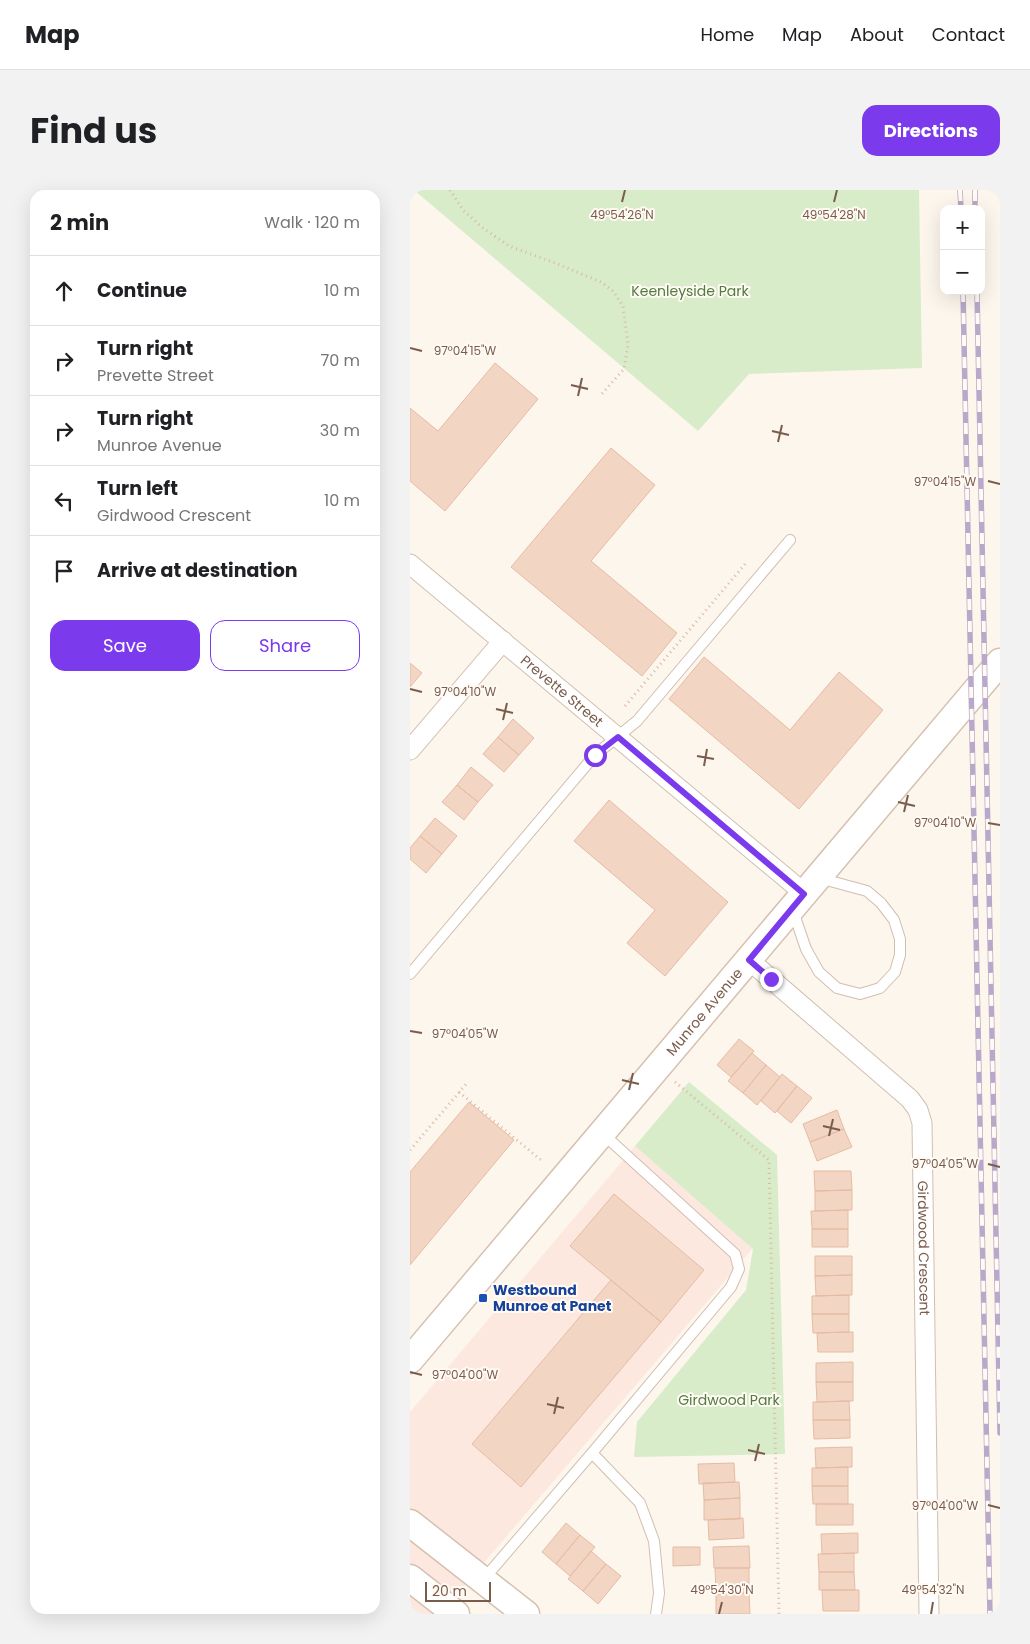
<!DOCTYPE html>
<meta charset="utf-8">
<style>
body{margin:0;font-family:Poppins,sans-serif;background:#f2f2f2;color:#202124}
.controls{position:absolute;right:15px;top:15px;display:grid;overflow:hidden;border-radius:10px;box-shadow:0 5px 20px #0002}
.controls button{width:45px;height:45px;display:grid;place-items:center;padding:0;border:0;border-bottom:1px solid #e0e0e0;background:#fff;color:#202124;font:25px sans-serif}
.scale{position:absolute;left:15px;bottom:12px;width:66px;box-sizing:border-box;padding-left:5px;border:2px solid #7a5c4d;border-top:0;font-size:14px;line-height:18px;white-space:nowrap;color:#7a5c4d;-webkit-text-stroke:4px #fffaf3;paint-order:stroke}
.stop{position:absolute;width:15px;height:15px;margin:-11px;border:4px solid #7c3aed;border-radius:50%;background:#fff}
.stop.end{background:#7c3aed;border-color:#fff;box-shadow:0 1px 5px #0008}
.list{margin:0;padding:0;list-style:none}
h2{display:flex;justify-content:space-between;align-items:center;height:65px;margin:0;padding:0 20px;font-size:21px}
h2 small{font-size:16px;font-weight:400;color:#757577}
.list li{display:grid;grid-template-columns:32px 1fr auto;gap:15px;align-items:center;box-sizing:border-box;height:70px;padding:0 20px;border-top:1px solid #e0e0e0}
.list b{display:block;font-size:19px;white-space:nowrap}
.list p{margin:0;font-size:16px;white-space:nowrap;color:#757577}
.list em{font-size:16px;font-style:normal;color:#757577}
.actions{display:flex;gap:10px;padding:15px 20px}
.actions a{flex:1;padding:11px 0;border:1px solid #7c3aed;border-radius:15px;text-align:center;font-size:18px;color:#7c3aed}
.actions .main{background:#7c3aed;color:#fff}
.icon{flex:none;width:28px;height:28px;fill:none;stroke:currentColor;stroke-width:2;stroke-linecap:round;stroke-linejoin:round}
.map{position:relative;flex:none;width:590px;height:1424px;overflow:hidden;border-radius:15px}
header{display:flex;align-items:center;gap:30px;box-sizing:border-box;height:70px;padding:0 25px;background:#fff;border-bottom:1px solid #e0e0e0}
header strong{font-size:24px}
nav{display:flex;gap:28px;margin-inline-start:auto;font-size:18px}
.intro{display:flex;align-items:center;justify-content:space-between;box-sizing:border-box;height:120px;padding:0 30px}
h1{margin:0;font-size:35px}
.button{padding:12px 22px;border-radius:15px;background:#7c3aed;color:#fff;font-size:18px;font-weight:700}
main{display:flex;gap:30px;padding:0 30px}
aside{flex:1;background:#fff;border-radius:15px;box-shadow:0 5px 20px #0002}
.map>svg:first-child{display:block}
.commercial{fill:#fde8e0}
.green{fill:#d8ecc9}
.building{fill:#f3d5c3;stroke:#e6bba3}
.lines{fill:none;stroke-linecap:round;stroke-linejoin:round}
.lane-casing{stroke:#d1beb0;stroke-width:12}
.street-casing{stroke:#d1beb0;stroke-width:21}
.secondary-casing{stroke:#d6c0b0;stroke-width:29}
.path{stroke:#d9b8a5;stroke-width:3;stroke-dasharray:1 4;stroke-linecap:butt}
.lane{stroke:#fff;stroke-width:10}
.street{stroke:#fff;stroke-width:19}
.secondary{stroke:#fff;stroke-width:26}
.rail-casing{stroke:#b9a8c9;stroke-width:5.5}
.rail{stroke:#fffaf3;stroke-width:4;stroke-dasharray:11;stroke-linecap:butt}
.route{stroke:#7c3aed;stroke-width:6}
.ticks{fill:none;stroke:#7a5c4d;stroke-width:2}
.transit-dot{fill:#1a4fb4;stroke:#fffaf3;stroke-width:2}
.labels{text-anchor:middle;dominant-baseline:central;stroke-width:4;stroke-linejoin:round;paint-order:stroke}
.park-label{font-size:14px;fill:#537a41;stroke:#fffaf3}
.street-label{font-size:14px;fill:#7a5c4d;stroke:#fffaf3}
.transit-label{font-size:14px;font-weight:bold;fill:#164399;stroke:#fffaf3;text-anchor:start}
.ticks-label{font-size:12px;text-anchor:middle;fill:#7a5c4d;stroke:#fffaf3;stroke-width:4;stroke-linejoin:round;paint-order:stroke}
</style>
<header>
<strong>Map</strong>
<nav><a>Home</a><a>Map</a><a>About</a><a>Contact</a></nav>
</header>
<div class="intro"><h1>Find us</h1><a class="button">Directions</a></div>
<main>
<aside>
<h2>2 min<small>Walk · 120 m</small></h2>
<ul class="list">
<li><svg class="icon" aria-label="ahead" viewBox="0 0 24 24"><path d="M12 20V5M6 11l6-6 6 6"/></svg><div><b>Continue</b></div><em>10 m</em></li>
<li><svg class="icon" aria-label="right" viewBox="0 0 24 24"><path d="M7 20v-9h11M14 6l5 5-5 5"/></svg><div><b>Turn right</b><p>Prevette Street</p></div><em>70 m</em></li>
<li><svg class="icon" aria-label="right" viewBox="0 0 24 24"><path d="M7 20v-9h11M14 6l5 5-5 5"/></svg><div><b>Turn right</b><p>Munroe Avenue</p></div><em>30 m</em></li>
<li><svg class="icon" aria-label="left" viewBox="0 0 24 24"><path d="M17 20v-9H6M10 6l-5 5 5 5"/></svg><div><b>Turn left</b><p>Girdwood Crescent</p></div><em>10 m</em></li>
<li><svg class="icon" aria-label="arrive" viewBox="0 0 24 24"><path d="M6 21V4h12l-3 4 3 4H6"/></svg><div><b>Arrive at destination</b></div></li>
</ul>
<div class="actions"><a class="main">Save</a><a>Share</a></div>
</aside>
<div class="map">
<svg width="590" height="1424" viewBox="0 0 590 1424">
<rect width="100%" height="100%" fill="#fdf6ec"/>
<path class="commercial" d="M 225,956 L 343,1058 L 30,1424 L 0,1424 L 0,1222 Z"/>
<path class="green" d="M 4,0 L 509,0 L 512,178 L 339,184 L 288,241 Z
M 279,892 L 367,965 L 375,1264 L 224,1267 L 227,1232 L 336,1100 L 343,1059 L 225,956 Z"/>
<path class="building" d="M 85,173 L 128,209 L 35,321 L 0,291 L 0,218 L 28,241 Z
M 201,258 L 245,295 L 181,371 L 267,443 L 232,486 L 101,377 Z
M 294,467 L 380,540 L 429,482 L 473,520 L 389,619 L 259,509 Z
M 0,473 L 12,483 L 0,497 Z
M 103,529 L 124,548 L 109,565 L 88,547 Z
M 88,547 L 109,565 L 94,582 L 73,564 Z
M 61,577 L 83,595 L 68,612 L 47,595 Z
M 47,595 L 68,612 L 54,630 L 32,612 Z
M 199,610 L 318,712 L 255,786 L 217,753 L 245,720 L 164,651 Z
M 25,628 L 47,646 L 32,664 L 10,646 Z
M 10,646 L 32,664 L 16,683 L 0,669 L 0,658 Z
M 329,849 L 344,861 L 321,887 L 307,875 Z
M 342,863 L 356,875 L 333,903 L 318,891 Z
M 356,875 L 370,887 L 347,915 L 333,903 Z
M 372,884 L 387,896 L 365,923 L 351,911 Z
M 387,896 L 402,908 L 381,933 L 367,921 Z
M 59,912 L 104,950 L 0,1075 L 0,982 Z
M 427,920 L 434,939 L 400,952 L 393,934 Z
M 434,939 L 442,957 L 407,971 L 400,952 Z
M 404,981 L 441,981 L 442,1000 L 405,1001 Z
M 442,1000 L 442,1020 L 405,1021 L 405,1001 Z
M 204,1004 L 294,1080 L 251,1132 L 160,1056 Z
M 438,1020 L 438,1039 L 402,1039 L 401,1021 Z
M 402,1039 L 438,1039 L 438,1057 L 402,1057 Z
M 405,1066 L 442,1066 L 442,1085 L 405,1086 Z
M 442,1085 L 442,1105 L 406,1106 L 405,1086 Z
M 201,1090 L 251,1132 L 111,1297 L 62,1254 Z
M 439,1105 L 439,1124 L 402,1124 L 402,1106 Z
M 402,1124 L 439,1124 L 439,1142 L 403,1143 Z
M 439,1142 L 443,1142 L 443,1162 L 408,1162 L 407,1143 Z
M 443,1172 L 443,1192 L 406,1192 L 406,1173 Z
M 406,1192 L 443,1192 L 443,1211 L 407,1212 Z
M 439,1211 L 440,1230 L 403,1230 L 403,1212 Z
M 403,1230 L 440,1230 L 440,1248 L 404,1249 Z
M 442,1257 L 442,1277 L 406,1278 L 405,1258 Z
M 324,1273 L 325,1292 L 289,1294 L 288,1274 Z
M 438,1277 L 438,1296 L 402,1296 L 402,1278 Z
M 329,1292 L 330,1308 L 294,1310 L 293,1293 Z
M 402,1296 L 438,1296 L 438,1314 L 403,1314 Z
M 330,1308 L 330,1329 L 294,1330 L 294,1310 Z
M 406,1314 L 443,1314 L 443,1335 L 406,1335 Z
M 333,1328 L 334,1348 L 299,1350 L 298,1330 Z
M 156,1333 L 170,1345 L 146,1374 L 132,1362 Z
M 448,1343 L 448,1363 L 412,1364 L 411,1344 Z
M 170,1345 L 185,1357 L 160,1386 L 146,1374 Z
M 339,1356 L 340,1378 L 304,1378 L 303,1357 Z
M 263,1357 L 290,1357 L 290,1375 L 263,1376 Z
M 181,1361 L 196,1374 L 173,1401 L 158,1389 Z
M 444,1363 L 444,1382 L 409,1382 L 408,1364 Z
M 196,1374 L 211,1386 L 188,1414 L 173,1401 Z
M 305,1378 L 339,1378 L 339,1403 L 306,1404 Z
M 409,1382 L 444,1382 L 445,1400 L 409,1400 Z
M 412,1400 L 449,1400 L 449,1421 L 413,1421 Z
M 339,1403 L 340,1424 L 306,1424 L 306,1404 Z"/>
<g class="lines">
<defs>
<path id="lane" d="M 383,721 L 396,759 L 409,782 L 427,798 L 450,804 L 470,798 L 485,782 L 490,765 L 490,749 L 484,730 L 471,713 L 457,701 L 409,688
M 0,784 L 185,565 L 227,531 L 380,350
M 182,1263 L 230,1313 L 244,1351 L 249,1403 L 246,1424
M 73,1390 L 182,1263 L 321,1097 L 329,1079 L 325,1064 L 192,943"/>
<g id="street">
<path id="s1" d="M 0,374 L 394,703"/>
<path d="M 0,560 L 93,451"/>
<path id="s2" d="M 339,770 L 500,909 L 508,920 L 512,933 L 519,1424"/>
</g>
<g id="secondary">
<path id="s3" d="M 0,1170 L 590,472"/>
<path d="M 0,1333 L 116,1424"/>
<path d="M 0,1388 L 46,1424"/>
</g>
</defs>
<use href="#lane" class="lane-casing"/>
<use href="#street" class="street-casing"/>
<use href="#secondary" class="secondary-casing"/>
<path class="path" d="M 40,0 L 53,20 L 73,38 L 99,56 L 145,73 L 191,92 L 203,101 L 213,116 L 218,155 L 214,179 L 190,206
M 215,516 L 336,373
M 265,892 L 359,970 L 369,1424
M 49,902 L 131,970
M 0,960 L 57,893"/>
<use href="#lane" class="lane"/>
<use href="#street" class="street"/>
<use href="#secondary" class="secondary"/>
<defs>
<path id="rail" d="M 550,0 L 551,19
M 565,0 L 565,19
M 553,101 L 580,1424
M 567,101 L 590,1243"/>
</defs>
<use href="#rail" class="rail-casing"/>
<use href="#rail" class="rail"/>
</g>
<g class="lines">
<path class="route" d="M 185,565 L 208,547 L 394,704 L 339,770 L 361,789"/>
</g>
<path class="ticks" d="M 212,12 L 215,0M 424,12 L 427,0M 0,158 L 12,161M 161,195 L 178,199M 168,206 L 172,188M 362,241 L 379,245M 368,252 L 372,235M 578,291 L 590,294M 0,499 L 12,502M 86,519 L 103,523M 93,530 L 97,513M 287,566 L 304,569M 294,576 L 297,559M 488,612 L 505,616M 494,622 L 498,605M 578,633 L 590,635M 0,841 L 12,843M 212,890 L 229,894M 219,900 L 223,883M 413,936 L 430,940M 419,946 L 423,929M 578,974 L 590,977M 0,1182 L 12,1185M 137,1214 L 154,1218M 144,1224 L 148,1207M 338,1260 L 355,1264M 345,1271 L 349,1254M 578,1315 L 590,1318M 309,1424 L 312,1412M 521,1424 L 523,1412"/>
<rect class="transit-dot" x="68" y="1103" width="10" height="10" rx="2.5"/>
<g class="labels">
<g class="park-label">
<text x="280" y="101">Keenleyside Park</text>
<text x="319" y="1210">Girdwood Park</text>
</g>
<g class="street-label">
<text stroke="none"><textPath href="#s1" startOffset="198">Prevette Street</textPath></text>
<text stroke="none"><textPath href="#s3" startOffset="456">Munroe Avenue</textPath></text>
<text stroke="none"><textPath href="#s2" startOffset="365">Girdwood Crescent</textPath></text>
</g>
<g class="transit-label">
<text x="83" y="1100">Westbound<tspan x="83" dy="16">Munroe at Panet</tspan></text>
</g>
</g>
<g class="ticks-label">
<text x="212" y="29">49°54'26"N</text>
<text x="424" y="29">49°54'28"N</text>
<text x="55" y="165">97°04'15"W</text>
<text x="535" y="296">97°04'15"W</text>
<text x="55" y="506">97°04'10"W</text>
<text x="535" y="637">97°04'10"W</text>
<text x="55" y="848">97°04'05"W</text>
<text x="535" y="978">97°04'05"W</text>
<text x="55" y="1189">97°04'00"W</text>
<text x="535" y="1320">97°04'00"W</text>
<text x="312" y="1404">49°54'30"N</text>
<text x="523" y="1404">49°54'32"N</text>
</g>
</svg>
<div class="controls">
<button>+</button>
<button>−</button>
</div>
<div class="scale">20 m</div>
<div class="stop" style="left:185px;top:565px"></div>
<div class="stop end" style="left:361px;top:789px"></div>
</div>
</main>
